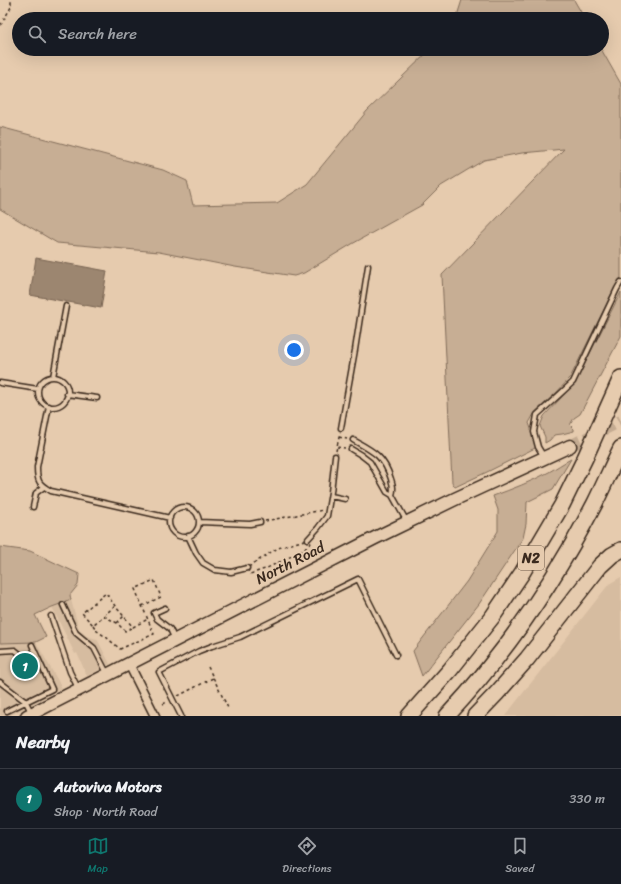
<!DOCTYPE html>
<meta charset="utf-8">
<style>
body{margin:0;font-family:Sriracha,sans-serif;background:#20242c;color:#f1f3f6}
.you{position:absolute;left:294px;top:350px;width:14px;height:14px;margin:-10px;border:3px solid #fff;border-radius:50%;background:#1a73e8;box-shadow:0 0 0 6px #1a73e833}
.badge{display:grid;place-items:center;width:26px;height:26px;border-radius:50%;background:#0f766e;color:#fff;font-size:13px;font-weight:700}
.pin{position:absolute;translate:-50% -50%;border:2px solid #fff;box-shadow:0 1px 4px #0006}
.list{margin:0;padding:0;list-style:none}
h2{display:flex;justify-content:space-between;align-items:center;height:52px;margin:0;padding:0 16px;font-size:17px}
h2 small{font-size:13px;font-weight:400;color:#9ea1a6}
.list li{display:grid;grid-template-columns:26px 1fr auto;gap:12px;align-items:center;box-sizing:border-box;height:60px;padding:0 16px;border-top:1px solid #363941}
.list b{display:block;font-size:15px;white-space:nowrap}
.list p{margin:0;font-size:13px;white-space:nowrap;color:#9ea1a6}
.list em{font-size:13px;font-style:normal;color:#9ea1a6}
.icon{flex:none;width:22px;height:22px;fill:none;stroke:currentColor;stroke-width:2;stroke-linecap:round;stroke-linejoin:round}
.map{position:relative;flex:none;width:621px;height:716px;overflow:hidden}
.search{position:absolute;background:#171b24;box-shadow:0 4px 16px #0002;left:12px;right:12px;top:12px;height:44px;display:flex;align-items:center;gap:10px;box-sizing:border-box;padding:0 14px;border-radius:22px;color:#9ea1a6;font-size:15px}
.sheet{height:112px;background:#171b24}
nav{display:flex;justify-content:space-around;align-items:center;box-sizing:border-box;height:56px;border-top:1px solid #363941;background:#171b24;font-size:11px;color:#9ea1a6}
nav a{display:grid;justify-items:center;gap:2px}
nav .on{color:#0f766e}
.map>svg:first-child{display:block}
.built{fill:#d6bca0}
.green{fill:#c7ae94;stroke:#816c59}
.water{fill:#9c8670;stroke:#75614f}
.lines{fill:none;stroke-linecap:round;stroke-linejoin:round}
.secondary-tunnel{stroke:#c4ab91;stroke-width:12;stroke-dasharray:12 6;stroke-linecap:butt}
.lane-casing{stroke:#3b2a1e;stroke-width:7}
.street-casing{stroke:#3b2a1e;stroke-width:11}
.secondary-casing{stroke:#3b2a1e;stroke-width:15}
.highway-casing{stroke:#3b2a1e;stroke-width:18}
.path{stroke:#3b2a1e;stroke-width:1.5;stroke-dasharray:3 3;stroke-linecap:butt}
.lane{stroke:#e6cbae;stroke-width:4}
.street{stroke:#e6cbae;stroke-width:8}
.secondary{stroke:#e6cbae;stroke-width:12}
.highway{stroke:#e6cbae;stroke-width:15}
.labels{text-anchor:middle;dominant-baseline:central;stroke-width:3.5;stroke-linejoin:round;paint-order:stroke}
.shield{fill:#e6cbae;stroke:#6e5a49;stroke-width:1}
.shield-label{font-size:14px;font-weight:bold;fill:#3b2a1e}
.street-label{font-size:15px;fill:#3b2a1e;stroke:#e6cbae}
</style>
<div class="map">
<svg width="621" height="716" viewBox="0 0 621 716">
<rect width="100%" height="100%" fill="#e6cbae"/>
<filter id="ink" filterUnits="userSpaceOnUse"><feTurbulence type="fractalNoise" baseFrequency=".025" numOctaves="2"/><feDisplacementMap in="SourceGraphic" scale="8" xChannelSelector="R" yChannelSelector="G"/><feConvolveMatrix kernelMatrix="1 2 1 2 8 2 1 2 1" color-interpolation-filters="sRGB"/></filter>
<g filter="url(#ink)">
<path class="built" d="M 621,577 L 621,716 L 505,716 L 609,584 Z
M 71,600 L 79,629 L 86,636 L 97,639 L 110,664 L 87,676 L 77,653 L 75,654 L 52,607 Z
M 36,642 L 62,688 L 9,716 L 0,716 L 0,643 Z"/>
<path class="green" d="M 462,0 L 574,0 L 585,19 L 456,19 Z
M 431,49 L 601,49 L 621,84 L 621,278 L 611,295 L 570,378 L 556,393 L 535,412 L 529,423 L 537,447 L 487,472 L 455,487 L 452,482 L 442,275 L 564,149 L 522,153 L 484,160 L 441,186 L 422,205 L 352,244 L 304,273 L 294,276 L 235,267 L 159,252 L 57,243 L 0,209 L 0,127 L 163,170 L 187,181 L 193,205 L 277,203 L 307,184 L 367,111 Z
M 621,292 L 621,336 L 580,414 L 574,418 L 570,425 L 574,429 L 574,431 L 562,434 L 554,435 L 550,440 L 545,443 L 545,437 L 540,426 L 544,416 L 575,383 Z
M 571,459 L 553,489 L 527,502 L 526,524 L 523,538 L 479,604 L 422,676 L 413,651 L 467,581 L 498,531 L 498,510 L 493,496 C 512,489 531,482 549,472 C 556,468 563,463 571,459 Z
M 0,547 L 30,551 L 79,574 L 78,585 L 70,595 L 71,600 L 52,607 L 35,615 L 46,637 L 36,642 L 0,643 Z"/>
<path class="water" d="M 36,258 L 107,271 L 101,308 L 30,295 Z"/>
<g class="lines">
<path class="secondary-tunnel" d="M 570,446 L 621,421"/>
<defs>
<path id="lane" d="M 53,377 L 66,306
M38 392a15 15 0 1 1 30 0a15 15 0 1 1-30 0Z
M 0,383 L 38,389
M 67,394 L 97,398
M 49,406 L 37,467 C 37,482 39,484 51,491 L 170,518
M 341,428 L 355,350 L 368,266
M 353,440 C 373,451 384,456 391,479 C 393,485 394,489 392,495
M 351,449 L 361,455 L 370,462 L 387,492 L 392,495 L 407,522
M 544,457 L 538,447 L 534,432 L 537,415 L 559,395 L 573,382 L 617,289 L 621,282
M 331,496 L 345,499
M 33,507 L 36,493 L 44,487
M169 522a15 15 0 1 1 30 0a15 15 0 1 1-30 0Z
M 199,522 L 250,524 L 260,522
M 188,536 L 196,553 L 203,563 L 215,570 L 231,572 L 247,568
M 308,539 L 318,528 L 327,516 L 331,492 L 335,456
M 63,605 L 76,633 L 94,648 L 107,673
M 165,608 L 154,613 L 157,619 L 170,629 L 175,640
M 51,616 L 70,672 L 78,688
M 0,651 L 15,650 L 20,654
M 0,682 L 26,702 L 31,712
M 7,711 L 52,689 L 32,645
M 181,716 L 159,672 L 199,651 L 212,646 L 240,637 L 358,579 L 396,655"/>
<path id="street" d="M 129,664 L 155,716"/>
<path id="secondary" d="M 27,716 L 375,538 L 455,499 L 570,446"/>
<path id="highway" d="M 409,716 L 450,670 L 493,616 L 522,573 L 562,505 L 585,458 L 621,378
M 447,716 C 505,654 556,578 595,503 C 604,485 612,466 621,448
M 475,716 L 497,693 L 527,659 L 600,566 L 612,555 L 621,550"/>
</defs>
<use href="#lane" class="lane-casing"/>
<use href="#street" class="street-casing"/>
<use href="#secondary" class="secondary-casing"/>
<use href="#highway" class="highway-casing"/>
<path class="path" d="M 0,25 L 2,23 L 11,7 L 11,0
M 339,437 L 347,439
M 337,447 L 345,448
M 336,451 L 340,433
M 265,521 L 323,510
M 308,539 L 312,542 L 302,551 L 265,569 L 250,574 L 247,568 L 268,554 L 278,548 Z
M 115,606 L 93,625 L 82,613 L 106,593 L 115,606 L 133,627 L 148,619
M 104,616 L 117,623 L 125,631 L 133,627
M 117,623 L 124,616
M 93,625 L 97,631 L 106,637 L 120,649 L 154,634 L 135,589 L 154,580 L 161,597 L 142,606
M 208,667 L 228,708
M 178,696 L 213,678
M 163,704 L 167,702"/>
<use href="#lane" class="lane"/>
<use href="#street" class="street"/>
<use href="#secondary" class="secondary"/>
<use href="#highway" class="highway"/>
</g>
</g>
<g class="labels">
<rect class="shield" x="518" y="546" width="26" height="24" rx="3"/>
<g class="shield-label">
<text x="531" y="558">N2</text>
</g>
<g class="street-label">
<text transform="translate(290 563) rotate(-27)">North Road</text>
</g>
</g>
</svg>
<div class="you"></div>
<div class="pin badge" style="left:25px;top:666px">1</div>
<div class="search"><svg class="icon" aria-label="search" viewBox="0 0 24 24"><circle cx="10" cy="10" r="6"/><path d="M15 15l6 6"/></svg>Search here</div>
</div>
<section class="sheet">
<h2>Nearby<small></small></h2>
<ul class="list">
<li><span class="badge">1</span><div><b>Autoviva Motors</b><p>Shop · North Road</p></div><em>330 m</em></li>
</ul>
</section>
<nav>
<a class="on"><svg class="icon" aria-label="map" viewBox="0 0 24 24"><path d="M3 6l6-2 6 2 6-2v14l-6 2-6-2-6 2zM9 4v14M15 6v14"/></svg>Map</a>
<a><svg class="icon" aria-label="directions" viewBox="0 0 24 24"><path d="M12 3l9 9-9 9-9-9zM9 14v-3h6M13 9l2 2-2 2"/></svg>Directions</a>
<a><svg class="icon" aria-label="saved" viewBox="0 0 24 24"><path d="M7 4h10v16l-5-4-5 4z"/></svg>Saved</a>
</nav>
